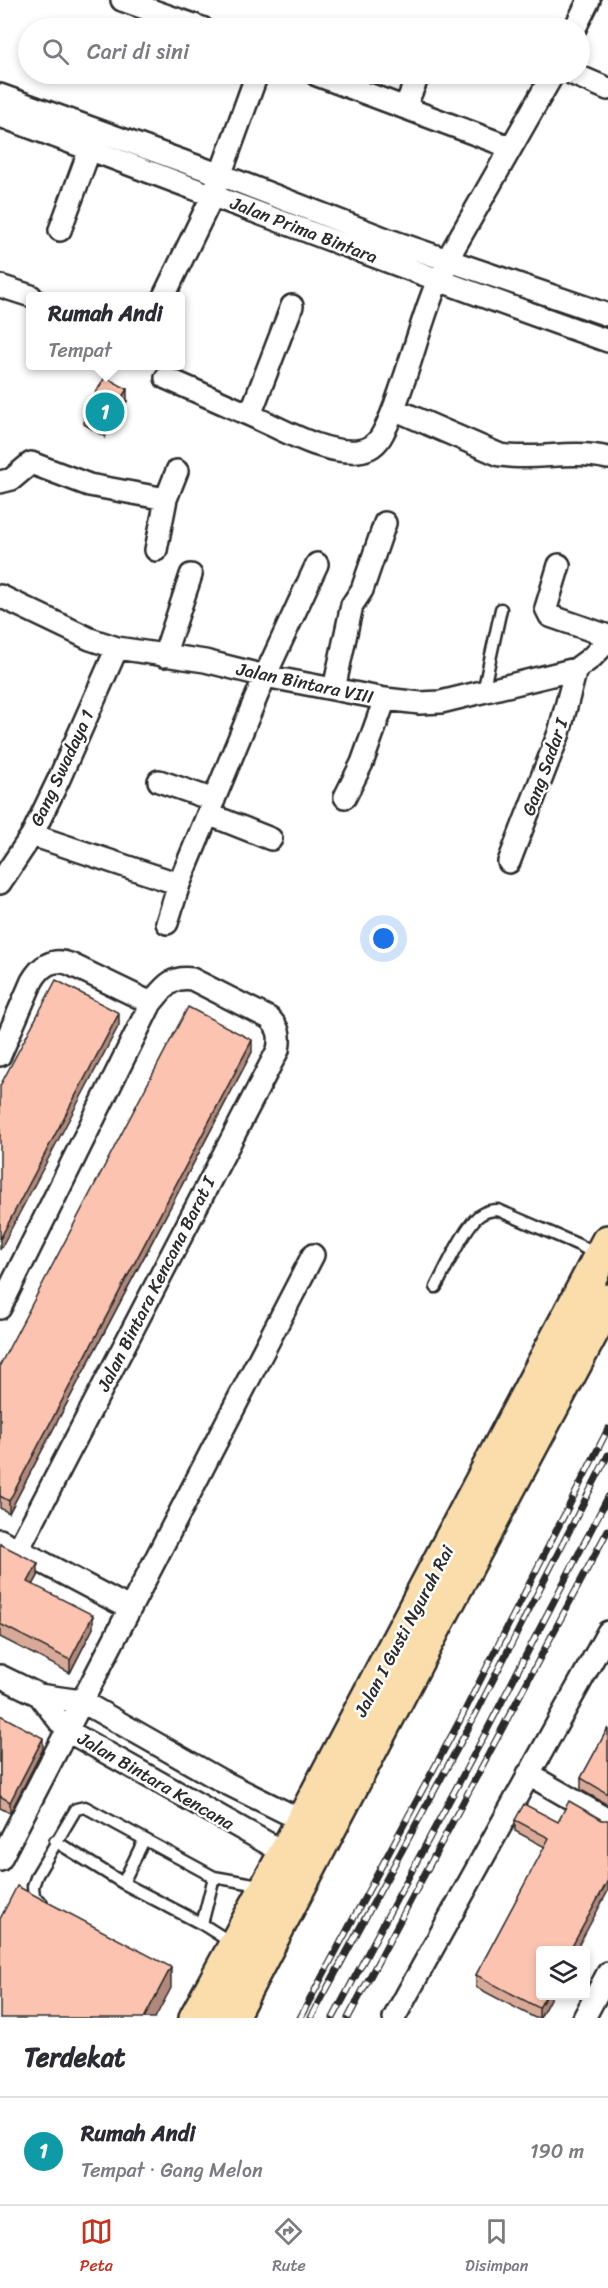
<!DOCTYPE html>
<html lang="id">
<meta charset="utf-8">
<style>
body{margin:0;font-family:Sriracha,sans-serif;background:#f7f7f7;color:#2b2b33}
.controls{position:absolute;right:18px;bottom:18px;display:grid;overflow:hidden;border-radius:6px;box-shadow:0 3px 9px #0003}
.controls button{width:54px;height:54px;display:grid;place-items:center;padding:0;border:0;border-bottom:2px solid #e1e1e2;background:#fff;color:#2b2b33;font:30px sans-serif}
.you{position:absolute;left:384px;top:939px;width:21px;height:21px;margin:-15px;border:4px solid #fff;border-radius:50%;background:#1a73e8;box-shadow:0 0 0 9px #1a73e833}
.badge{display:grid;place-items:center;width:39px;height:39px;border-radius:50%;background:#c8321e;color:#fff;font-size:20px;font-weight:700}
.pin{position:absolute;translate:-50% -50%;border:3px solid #fff;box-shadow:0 2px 6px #0006}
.popup{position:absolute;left:26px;top:292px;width:159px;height:78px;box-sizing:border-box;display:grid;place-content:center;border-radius:6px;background:#fff;filter:drop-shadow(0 2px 4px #0005);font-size:20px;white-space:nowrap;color:#7c7c81}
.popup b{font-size:22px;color:#2b2b33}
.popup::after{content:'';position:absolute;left:50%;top:100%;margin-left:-12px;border:12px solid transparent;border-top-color:#fff}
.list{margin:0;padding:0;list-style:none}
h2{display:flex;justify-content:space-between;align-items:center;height:78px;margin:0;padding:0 24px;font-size:26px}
h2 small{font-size:20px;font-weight:400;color:#7c7c81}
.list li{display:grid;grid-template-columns:39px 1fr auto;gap:18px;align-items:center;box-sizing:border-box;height:108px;padding:0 24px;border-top:2px solid #e1e1e2}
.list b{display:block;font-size:22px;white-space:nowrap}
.list p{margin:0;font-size:20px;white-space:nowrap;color:#7c7c81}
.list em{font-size:20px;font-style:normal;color:#7c7c81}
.icon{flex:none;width:33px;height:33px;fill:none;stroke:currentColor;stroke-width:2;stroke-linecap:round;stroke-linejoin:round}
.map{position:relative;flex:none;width:608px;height:2018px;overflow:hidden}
.search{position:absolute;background:#fff;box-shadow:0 3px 9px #0003;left:18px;right:18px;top:18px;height:66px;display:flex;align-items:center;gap:15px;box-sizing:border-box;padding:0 21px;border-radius:33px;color:#7c7c81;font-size:22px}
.sheet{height:186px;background:#fff}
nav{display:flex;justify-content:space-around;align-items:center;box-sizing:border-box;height:84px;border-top:2px solid #e1e1e2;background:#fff;font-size:16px;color:#7c7c81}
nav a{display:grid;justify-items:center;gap:3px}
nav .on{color:#c8321e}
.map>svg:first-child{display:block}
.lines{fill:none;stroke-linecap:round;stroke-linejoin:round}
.lane-casing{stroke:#2b2b2b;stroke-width:15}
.street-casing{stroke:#2b2b2b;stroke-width:26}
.primary-casing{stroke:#2b2b2b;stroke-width:38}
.lane{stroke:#fff;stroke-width:10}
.street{stroke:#fff;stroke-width:21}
.primary{stroke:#faddab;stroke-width:33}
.rail-casing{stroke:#2b2b2b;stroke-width:7}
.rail{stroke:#fff;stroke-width:4.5;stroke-dasharray:14;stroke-linecap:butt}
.wall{fill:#d9a997;stroke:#2b2b2b;stroke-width:1.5}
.shaded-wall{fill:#b0897b;stroke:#2b2b2b;stroke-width:1.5}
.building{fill:#fcc4b0;stroke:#2b2b2b;stroke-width:1.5}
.labels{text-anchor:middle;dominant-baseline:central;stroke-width:5;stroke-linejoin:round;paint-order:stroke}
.street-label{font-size:18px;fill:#2b2b2b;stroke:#fff}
</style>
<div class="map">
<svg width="608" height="2018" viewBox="0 0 608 2018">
<rect width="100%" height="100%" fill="#fff"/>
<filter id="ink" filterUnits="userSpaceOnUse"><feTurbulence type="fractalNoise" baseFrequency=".0167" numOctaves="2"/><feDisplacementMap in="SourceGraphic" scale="12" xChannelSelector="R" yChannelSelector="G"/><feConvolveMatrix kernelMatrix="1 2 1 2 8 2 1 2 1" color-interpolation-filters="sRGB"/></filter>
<g filter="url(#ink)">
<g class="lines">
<defs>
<path id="lane" d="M 483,692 L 501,609
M 436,1287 C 445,1270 466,1224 480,1215 C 486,1211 491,1210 498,1210 L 579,1245 L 597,1255
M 55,1841 L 123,1883 L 202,1924 L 232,1943
M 123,1883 L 144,1840
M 42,1903 L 34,1897 L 33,1886 L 37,1875 L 76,1809 L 85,1807 L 214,1877 L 265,1886
M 202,1924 L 214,1877"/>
<path id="street" d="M 122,0 L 202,28
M 575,28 L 589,0
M 573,74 L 608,89
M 317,75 L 510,147
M 0,95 L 221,175 L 389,240 L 608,315
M 405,107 L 419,74
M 0,116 C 203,191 404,270 608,341
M 60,230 L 90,149
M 0,286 L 31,296
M 164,296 L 213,195 L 257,74
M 292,306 L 250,415 C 282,429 322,454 358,451 C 370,450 378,443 383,433 C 393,415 398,396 405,377 C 418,338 429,297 447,260 L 553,74
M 166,378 L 250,415
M 394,409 L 500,455 C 537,461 569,449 608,458
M 0,482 L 12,479 L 31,463 L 89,485 L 166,499
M 156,550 L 166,499 L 177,471
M 559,565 L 546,608 L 550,616 L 608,636
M 0,596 L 90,639 L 117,648 L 205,661 L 265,676 L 385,699 L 420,703 L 441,702 L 576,669 L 591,658 L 608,641
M 164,656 L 191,575
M 334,689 L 352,605 L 362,590 L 385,523
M 159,781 L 214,800
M 345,797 L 362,763 L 385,699
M 208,814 L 271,839
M 32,835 L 179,884
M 509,862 L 559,733 L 576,669
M 0,883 L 32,835 L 59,779 L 117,648
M 167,923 L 179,884 L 265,676 L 317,564
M 0,1055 L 32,981 C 40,967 52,957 70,964 L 151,1003
M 0,1308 L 151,1003 C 164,988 170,976 192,979 L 269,1018 C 279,1028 281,1035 278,1050 L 18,1550
M 0,1540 L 129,1608
M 0,1676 L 39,1695 L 81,1701 L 222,1781 L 303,1821
M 39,1695 L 66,1730 L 285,1853
M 528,1774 L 608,1820
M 0,1860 L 313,1255
M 394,2018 L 608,1632
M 584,2018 L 608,1973"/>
<path id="primary" d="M 196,2018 L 303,1821 L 608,1242
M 230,2018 L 437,1622 L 608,1301"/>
</defs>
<use href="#lane" class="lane-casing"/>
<use href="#street" class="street-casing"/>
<use href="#primary" class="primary-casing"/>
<use href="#lane" class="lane"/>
<use href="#street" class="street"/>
<use href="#primary" class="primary"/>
<defs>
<path id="rail" d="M 300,2018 L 460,1720 L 608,1429
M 311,2018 L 470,1725 L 608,1455
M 333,2018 L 485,1734 L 608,1497
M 348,2018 L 608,1530"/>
</defs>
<use href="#rail" class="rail-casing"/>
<use href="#rail" class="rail"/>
</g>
<path class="wall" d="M 127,401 L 105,437 L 84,424 L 84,413 Z
M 252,1052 L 9,1513 L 0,1508 L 0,1365 Z
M 0,1544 L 38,1576 L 33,1585 L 93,1628 L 70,1673 L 0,1637 Z
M 0,1715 L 43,1749 L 10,1813 L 0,1808 Z
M 608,1728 L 608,1805 L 581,1790 L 581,1778 Z
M 515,1820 L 558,1822 L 602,1820 L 540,2018 L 535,2018 L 476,1987 L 476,1975 L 545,1847 L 515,1831 Z"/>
<path class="shaded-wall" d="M 127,389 L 127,401 L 105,437 L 105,425 Z
M 119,1013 L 119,1025 L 0,1250 L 0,1239 Z
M 252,1040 L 252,1052 L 9,1513 L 9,1501 Z
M 38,1563 L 38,1576 L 28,1594 L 28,1582 Z
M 93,1615 L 93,1628 L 70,1673 L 70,1660 Z
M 43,1738 L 43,1749 L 10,1813 L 10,1802 Z
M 608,1880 L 608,1891 L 576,1950 L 570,1950 Z
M 171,1967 L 171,1988 L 155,2018 L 144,2018 Z
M 546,1995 L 552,1995 L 540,2018 L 539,2018 L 539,2008 Z"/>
<path class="building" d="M 105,377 L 127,389 L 105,425 L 84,413 Z
M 56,980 L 119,1013 L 0,1239 L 0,1086 Z
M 188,1007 L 252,1040 L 9,1501 L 0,1496 L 0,1365 Z
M 0,1544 L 38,1563 L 28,1582 L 93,1615 L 70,1660 L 0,1624 Z
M 0,1715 L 43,1738 L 10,1802 L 0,1796 Z
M 608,1728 L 608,1794 L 581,1778 Z
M 569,1801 L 602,1820 L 608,1820 L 608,1880 L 570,1950 L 540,1950 L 540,1995 L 546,1995 L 539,2008 L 476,1975 L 549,1838 L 515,1820 L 524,1804 L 558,1822 Z
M 17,1886 L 171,1967 L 144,2018 L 0,2018 L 0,1919 Z"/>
</g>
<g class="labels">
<g class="street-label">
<text transform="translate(304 230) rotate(21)">Jalan Prima Bintara</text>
<text transform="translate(305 683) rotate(12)">Jalan Bintara VIII</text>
<text transform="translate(545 767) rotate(-70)">Gang Sadar I</text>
<text transform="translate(62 768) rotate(-65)">Gang Swadaya 1</text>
<text transform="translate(156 1284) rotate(-63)">Jalan Bintara Kencana Barat I</text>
<text transform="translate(404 1631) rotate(-62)">Jalan I Gusti Ngurah Rai</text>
<text transform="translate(156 1781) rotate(30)">Jalan Bintara Kencana</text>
</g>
</g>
</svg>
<div class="controls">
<button><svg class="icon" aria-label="layers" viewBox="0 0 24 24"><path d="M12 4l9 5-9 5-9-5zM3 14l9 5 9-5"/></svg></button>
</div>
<div class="you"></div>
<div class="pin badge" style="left:105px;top:412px;background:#0f9aa8">1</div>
<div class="popup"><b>Rumah Andi</b>Tempat</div>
<div class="search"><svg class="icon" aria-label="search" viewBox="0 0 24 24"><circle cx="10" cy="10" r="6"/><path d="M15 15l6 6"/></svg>Cari di sini</div>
</div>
<section class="sheet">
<h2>Terdekat<small></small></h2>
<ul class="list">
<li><span class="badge" style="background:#0f9aa8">1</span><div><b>Rumah Andi</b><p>Tempat · Gang Melon</p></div><em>190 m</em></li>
</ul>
</section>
<nav>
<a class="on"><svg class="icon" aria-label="map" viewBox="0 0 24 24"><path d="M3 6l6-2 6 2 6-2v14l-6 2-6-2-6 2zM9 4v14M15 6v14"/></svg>Peta</a>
<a><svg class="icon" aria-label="directions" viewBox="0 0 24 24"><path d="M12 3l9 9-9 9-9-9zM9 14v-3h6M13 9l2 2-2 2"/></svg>Rute</a>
<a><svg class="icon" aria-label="saved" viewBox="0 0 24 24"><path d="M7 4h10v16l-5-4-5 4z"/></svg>Disimpan</a>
</nav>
